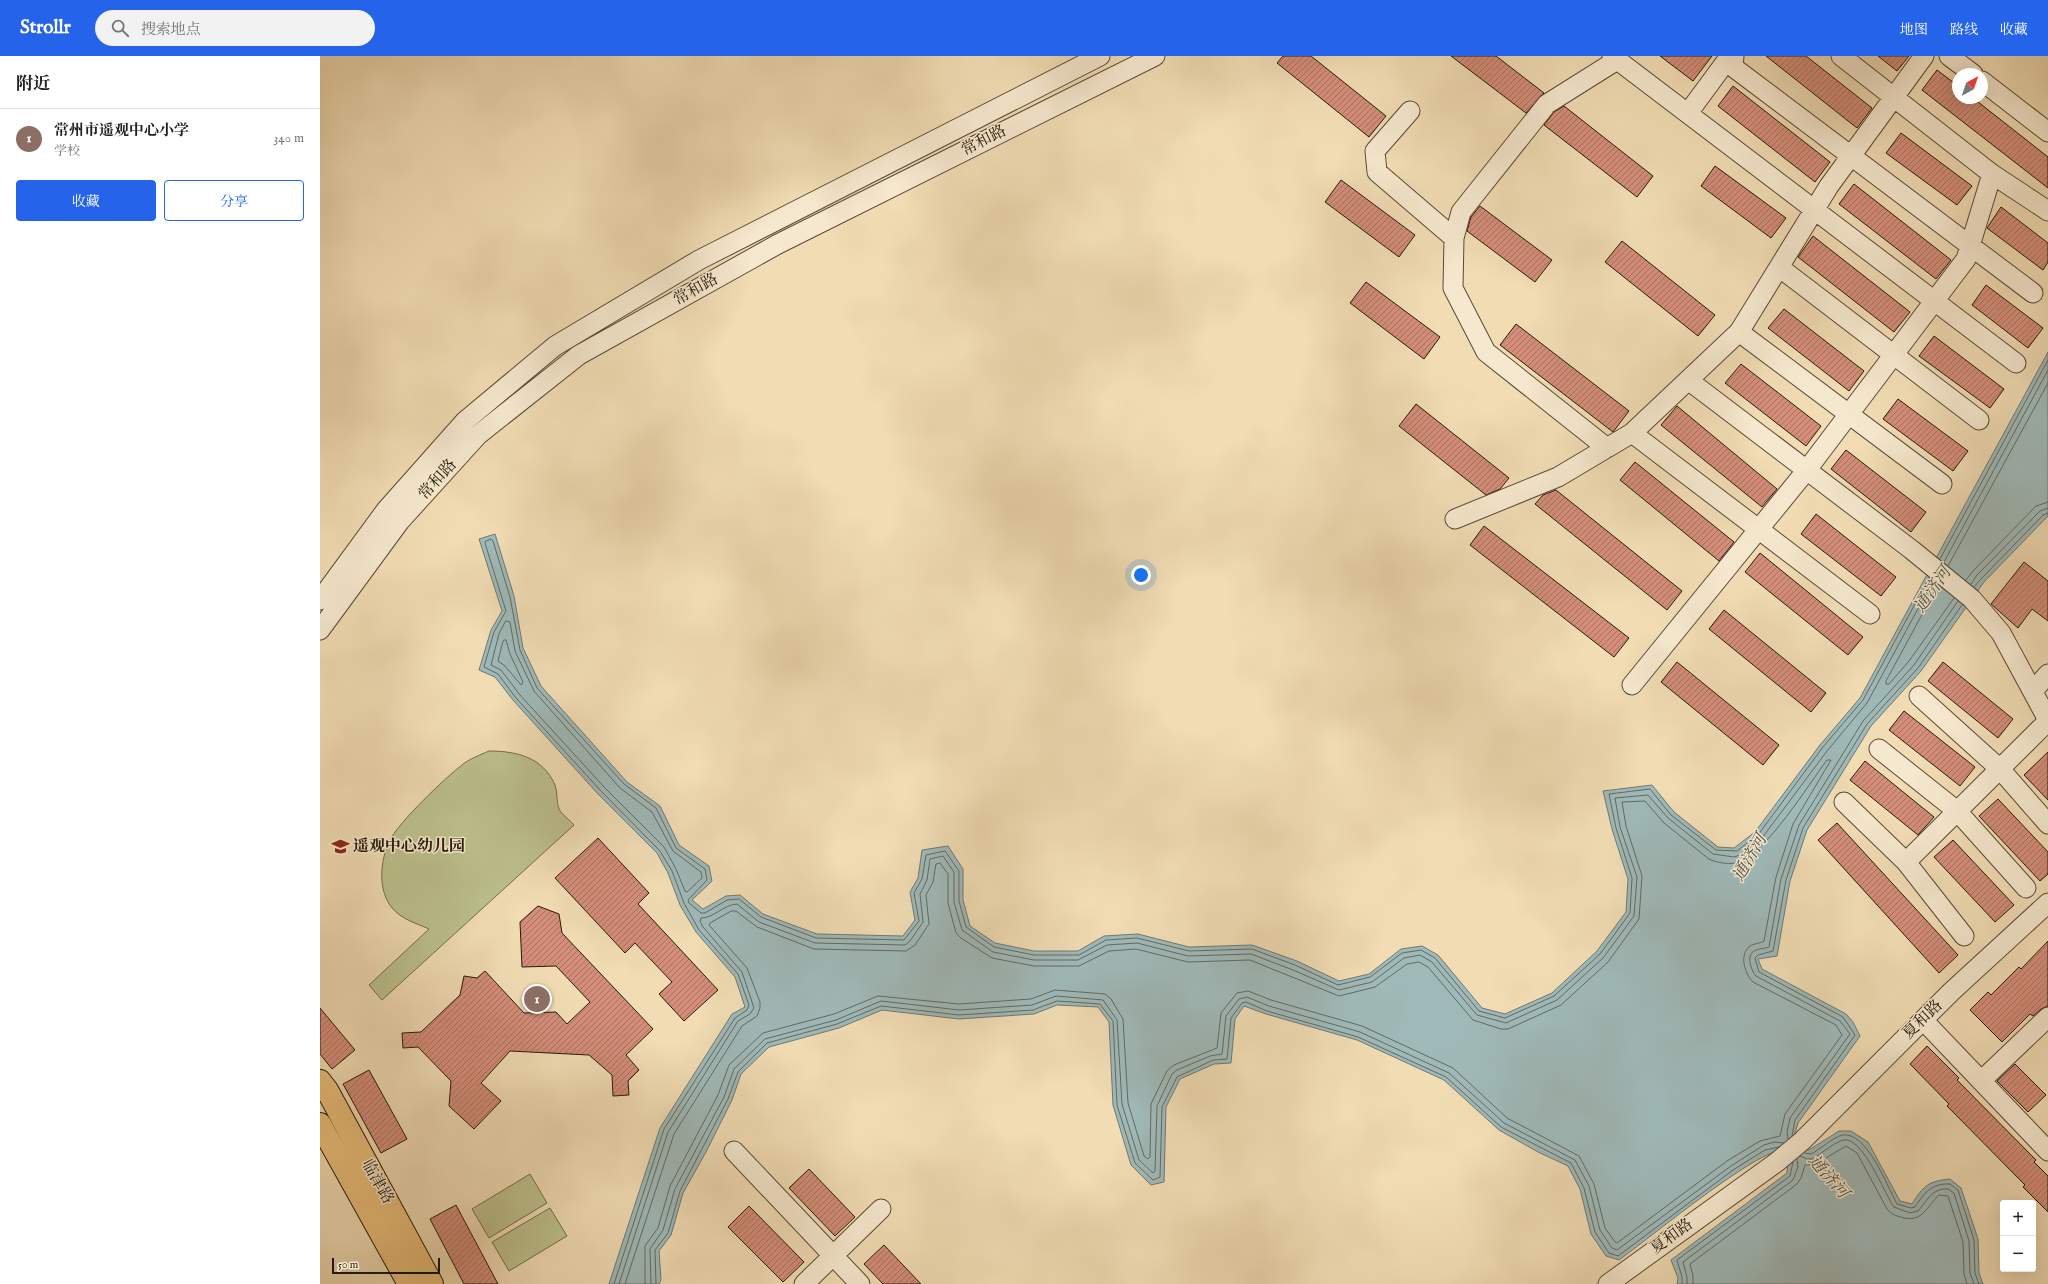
<!DOCTYPE html>
<html lang="zh">
<meta charset="utf-8">
<style>
body{margin:0;font-family:"IM FELL English","Noto Serif SC",serif;background:#f2f2f2;color:#222}
.controls{position:absolute;right:12px;bottom:12px;display:grid;overflow:hidden;border-radius:4px;box-shadow:0 4px 16px #0002}
.controls button{width:36px;height:36px;display:grid;place-items:center;padding:0;border:0;border-bottom:1px solid #e0e0e0;background:#fff;color:#222;font:20px sans-serif}
.compass{position:absolute;left:1632px;top:12px;width:36px;height:36px;border-radius:50%;background:#fff;box-shadow:0 4px 16px #0002;rotate:40deg}
.scale{position:absolute;left:12px;bottom:10px;width:108px;box-sizing:border-box;padding-left:4px;border:2px solid #261a0b;border-top:0;font-size:11px;line-height:14px;white-space:nowrap;color:#261a0b;-webkit-text-stroke:3px #f6e8ce;paint-order:stroke}
.you{position:absolute;left:821px;top:519px;width:14px;height:14px;margin:-10px;border:3px solid #fff;border-radius:50%;background:#1a73e8;box-shadow:0 0 0 6px #1a73e833}
.badge{display:grid;place-items:center;width:26px;height:26px;border-radius:50%;background:#2563eb;color:#fff;font-size:13px;font-weight:700}
.pin{position:absolute;translate:-50% -50%;border:2px solid #fff;box-shadow:0 1px 4px #0006}
.list{margin:0;padding:0;list-style:none}
h2{display:flex;justify-content:space-between;align-items:center;height:52px;margin:0;padding:0 16px;font-size:17px}
h2 small{font-size:13px;font-weight:400;color:#767676}
.list li{display:grid;grid-template-columns:26px 1fr auto;gap:12px;align-items:center;box-sizing:border-box;height:60px;padding:0 16px;border-top:1px solid #e0e0e0}
.list b{display:block;font-size:15px;white-space:nowrap}
.list p{margin:0;font-size:13px;white-space:nowrap;color:#767676}
.list em{font-size:13px;font-style:normal;color:#767676}
.actions{display:flex;gap:8px;padding:12px 16px}
.actions a{flex:1;padding:9px 0;border:1px solid #2563eb;border-radius:4px;text-align:center;font-size:14px;color:#2563eb}
.actions .main{background:#2563eb;color:#fff}
.icon{flex:none;width:22px;height:22px;fill:none;stroke:currentColor;stroke-width:2;stroke-linecap:round;stroke-linejoin:round}
.map{position:relative;flex:none;width:1728px;height:1228px;overflow:hidden}
header{display:flex;align-items:center;gap:24px;box-sizing:border-box;height:56px;padding:0 20px;background:#2563eb;color:#fff}
header strong{font-size:19px}
nav{display:flex;gap:22px;margin-inline-start:auto;font-size:14px}
.search{width:280px;height:36px;background:#f2f2f2;display:flex;align-items:center;gap:10px;box-sizing:border-box;padding:0 14px;border-radius:22px;color:#767676;font-size:15px}
main{display:flex}
aside{flex:1;background:#fff}
.map>svg:first-child{display:block}
.green{fill:#bcc08c;stroke:#716d4c}
.water{fill:#9fb9b8;stroke:#6f7973}
.lines{fill:none;stroke-linecap:round;stroke-linejoin:round}
.shore{stroke:#626a62;stroke-width:1}
.building{fill:url(#building-hatch);stroke:#261a0b}
.minor-casing{stroke:#594a35;stroke-width:21}
.major-casing{stroke:#261a0b;stroke-width:24}
.minor{stroke:#f6e8ce;stroke-width:19}
.major{stroke:#e8be7a;stroke-width:22}
.labels{text-anchor:middle;dominant-baseline:central;stroke-width:3;stroke-linejoin:round;paint-order:stroke}
.street-label{font-size:16px;fill:#261a0b;stroke:#f6e8ce}
.poi-label{font-size:16px;font-weight:bold;fill:#261a0b;stroke:#f6e8ce;text-anchor:start}
.water-label{font-size:17px;font-style:italic;fill:#505248;stroke:#f6e8ce}
</style>
<header>
<strong>Strollr</strong>
<div class="search"><svg class="icon" aria-label="search" viewBox="0 0 24 24"><circle cx="10" cy="10" r="6"/><path d="M15 15l6 6"/></svg>搜索地点</div>
<nav><a>地图</a><a>路线</a><a>收藏</a></nav>
</header>
<main>
<aside>
<h2>附近<small></small></h2>
<ul class="list">
<li><span class="badge" style="background:#8d6e63">1</span><div><b>常州市遥观中心小学</b><p>学校</p></div><em>340 m</em></li>
</ul>
<div class="actions"><a class="main">收藏</a><a>分享</a></div>
</aside>
<div class="map">
<svg width="1728" height="1228" viewBox="0 0 1728 1228">
<defs>
<pattern id="building-hatch" width="6" height="6" patternUnits="userSpaceOnUse"><rect width="6" height="6" fill="#d38d79"/><path d="M-1 1l2-2M0 6l6-6M5 7l2-2" fill="none" stroke="#ab7261"/></pattern>
</defs>
<rect width="100%" height="100%" fill="#f1dcb4"/>
<filter id="stains"><feTurbulence type="fractalNoise" baseFrequency=".005" numOctaves="4"/><feColorMatrix values="0 0 0 0 .2 0 0 0 0 .09 0 0 0 0 .02 0 0 0 .5 -.17"/></filter>
<radialGradient id="worn" r=".72"><stop offset=".6" stop-color="#630" stop-opacity="0"/><stop offset="1" stop-color="#630" stop-opacity=".3"/></radialGradient>
<path class="green" d="M 169,695 C 196,695 223,701 235,729 C 238,736 236,746 239,753 C 242,759 250,764 254,769 L 62,944 L 49,929 L 109,873 C 96,867 83,864 73,853 C 57,835 60,804 70,784 C 79,766 125,722 142,709 C 149,703 160,699 169,695 Z
M 210,1118 L 227,1147 L 169,1182 L 152,1153 Z
M 230,1152 L 247,1180 L 189,1215 L 172,1186 Z"/>
<path class="water" d="M 1728,296 L 1728,460 L 1664,526 L 1601,615 L 1551,670 L 1487,774 L 1470,825 L 1457,900 L 1438,903 L 1442,913 L 1526,958 L 1533,966 L 1540,980 L 1478,1067 L 1475,1077 L 1483,1091 L 1489,1094 L 1519,1075 L 1531,1075 L 1548,1086 L 1580,1145 L 1592,1148 C 1604,1129 1609,1125 1630,1123 L 1641,1132 L 1658,1183 L 1659,1217 L 1663,1228 L 1357,1228 L 1358,1222 L 1351,1204 L 1467,1117 L 1468,1102 L 1460,1095 C 1434,1096 1327,1184 1299,1204 L 1286,1200 L 1271,1178 L 1260,1133 L 1248,1110 L 1218,1096 L 1179,1074 L 1124,1024 L 1037,984 L 946,958 L 924,950 L 915,963 L 911,1007 L 894,1008 L 860,1023 L 846,1051 L 844,1126 L 831,1129 L 811,1109 L 793,1049 L 789,966 L 778,951 L 737,949 L 714,958 L 639,963 L 562,954 L 519,972 L 449,991 L 421,1018 L 412,1044 L 386,1096 L 363,1137 L 351,1179 L 339,1195 L 341,1224 L 339,1228 L 289,1228 L 340,1072 L 412,958 L 425,951 L 415,921 L 376,876 L 360,849 L 348,817 L 337,797 L 278,738 L 193,644 L 175,621 L 159,614 L 171,574 L 182,555 L 159,483 L 175,478 L 194,540 L 203,592 L 221,630 L 307,726 L 340,750 L 359,789 L 389,810 L 392,825 L 372,844 L 383,853 L 406,840 L 420,839 L 443,858 L 497,878 L 583,880 L 595,864 L 590,836 L 598,822 L 602,794 L 628,790 L 643,813 L 643,844 L 650,870 L 675,887 L 714,895 L 758,895 L 784,880 L 818,878 L 869,891 L 932,889 L 977,905 L 1019,925 L 1049,918 L 1081,893 L 1102,890 L 1118,899 L 1162,952 L 1185,958 L 1232,937 L 1277,895 L 1306,856 L 1308,823 L 1292,773 L 1283,735 L 1332,729 L 1354,756 L 1398,791 L 1414,792 L 1435,776 L 1500,689 L 1540,642 Z"/>
<g class="lines">
<path class="shore" d="M 1620,503 L 1728,304
M 1624,506 L 1728,314
M 1628,510 L 1728,327
M 1646,524 L 1653,515 L 1716,450 L 1728,446
M 1651,528 L 1657,519 L 1720,455 L 1728,452
M 1618,529 L 1566,625 L 1566,628 L 1569,628 L 1589,605 L 1634,542
M 1654,531 L 1661,523 L 1723,459 L 1728,457
M 186,565 L 190,566 L 195,595 L 214,635 L 300,732 L 332,756 L 353,795 L 381,816 L 382,822 L 367,836 L 365,835 L 356,813 L 344,791 L 285,732 L 200,639 L 181,614 L 171,609 L 179,578 Z
M 186,584 L 190,598 L 203,626 L 201,629 L 185,610 L 178,605 L 183,585 Z
M 1472,1080 L 1475,1064 L 1535,979 L 1523,961 L 1439,916 L 1435,902 L 1438,899 L 1453,895 L 1466,824 L 1483,772 L 1547,668 L 1598,612 L 1642,549
M 1468,1083 L 1467,1076 L 1470,1062 L 1530,978 L 1520,965 L 1436,920 C 1431,914 1425,898 1436,894 C 1440,892 1445,893 1449,891 L 1461,823 L 1479,769 L 1543,665 L 1594,609 L 1638,545
M 1485,1097 L 1491,1098 C 1499,1094 1514,1081 1522,1079 C 1547,1075 1567,1130 1577,1148 L 1591,1152 L 1595,1151 C 1604,1137 1612,1127 1630,1128 L 1638,1134 L 1654,1184 L 1655,1217 L 1659,1228
M 1480,1100 L 1487,1103 L 1492,1103 C 1501,1098 1516,1085 1524,1084 C 1543,1081 1564,1137 1574,1151 L 1590,1157 L 1598,1155 C 1608,1144 1612,1132 1628,1133 L 1634,1137 L 1649,1185 L 1650,1217 L 1654,1228
M 294,1228 L 344,1073 L 415,962 L 427,954 L 429,949 L 418,918 L 379,874 L 364,847 L 352,815 L 340,795 L 281,735 L 196,642 L 178,618 L 164,611 L 174,576 L 186,555 L 165,487 L 166,485 L 171,483 L 173,485 L 190,541 L 200,594 L 217,632 L 304,728 L 336,752 L 356,792 L 385,813 L 387,824 L 368,844 L 369,847 L 381,857 L 385,857 L 407,844 L 419,843 L 441,861 L 496,882 L 584,884 L 599,865 L 594,837 L 602,823 L 606,799 L 625,795 L 639,815 L 639,845 L 646,871 L 674,891 L 714,899 L 759,899 L 786,884 L 817,882 L 869,895 L 932,893 L 975,909 L 1018,929 L 1050,921 L 1082,897 L 1101,894 L 1115,902 L 1159,955 L 1185,962 L 1234,940 L 1280,898 L 1310,857 L 1312,822 L 1296,772 L 1289,738 L 1330,733 L 1351,759 L 1396,794 L 1417,795 L 1438,779 L 1503,691 L 1543,644 L 1609,522
M 299,1228 L 348,1076 L 418,965 L 430,958 L 434,952 L 422,916 L 383,871 L 380,865 L 381,862 C 394,862 403,849 417,848 L 439,866 L 495,887 L 585,889 L 590,885 L 603,866 L 600,838 L 607,824 L 610,803 L 623,800 L 634,816 L 634,846 L 642,874 L 673,896 L 714,904 L 758,904 L 787,889 L 817,887 L 868,900 L 931,898 L 973,914 L 1019,934 L 1052,926 L 1084,902 L 1100,899 L 1112,906 L 1157,959 L 1186,967 L 1237,944 L 1283,902 L 1314,860 L 1317,821 L 1300,771 L 1295,742 L 1328,739 L 1348,762 L 1393,798 L 1414,801 L 1420,799 L 1442,782 L 1507,695 L 1547,647 L 1613,525
M 305,1228 L 354,1078 L 422,970 L 437,960 L 440,952 L 440,946 L 427,912 L 389,869 L 390,867 L 411,855 L 416,855 L 437,871 L 494,893 L 586,895 L 595,889 L 609,868 L 606,839 L 613,826 L 616,808 L 620,807 L 628,818 L 628,847 L 636,877 L 641,882 L 672,902 L 714,910 L 759,910 L 789,895 L 816,893 L 868,906 L 930,904 L 1019,940 L 1055,931 L 1087,908 L 1099,906 L 1108,911 L 1153,964 L 1181,973 L 1188,973 L 1241,949 L 1288,906 L 1319,863 L 1322,820 L 1306,770 L 1302,746 L 1325,745 L 1344,767 L 1389,803 C 1396,807 1412,809 1419,806 C 1446,797 1489,728 1507,704 L 1511,704 L 1473,768 L 1456,821 L 1444,885 C 1439,888 1434,887 1429,891 C 1419,900 1425,918 1433,926 L 1516,969 L 1522,979 L 1465,1058 L 1460,1080 L 1440,1085 L 1407,1105 L 1297,1187 L 1295,1186 L 1285,1172 L 1274,1128 L 1259,1100 L 1187,1062 L 1133,1012 L 1042,970 L 951,944 L 928,935 L 917,937 L 901,957 L 897,992 L 854,1009 L 847,1015 L 831,1048 L 830,1101 L 828,1103 L 824,1100 L 808,1047 L 803,963 L 791,943 L 785,938 L 735,934 L 711,943 L 639,948 L 558,940 L 514,958 L 443,977 L 409,1009 L 398,1039 L 350,1130 L 338,1172 L 325,1190 L 325,1228
M 331,1228 L 330,1193 L 343,1174 L 355,1133 L 404,1041 L 414,1013 L 445,983 L 516,964 L 561,945 L 639,954 L 712,949 L 736,940 L 783,944 L 797,964 L 802,1048 L 819,1104 L 833,1117 L 835,1115 L 837,1050 L 852,1018 L 857,1014 L 890,1000 L 902,998 L 906,960 L 919,943 L 927,941 L 949,950 L 1040,976 L 1129,1017 L 1184,1067 L 1255,1104 L 1269,1130 L 1280,1174 L 1292,1192 L 1297,1194 L 1411,1110 L 1444,1089 L 1454,1086 L 1464,1087
M 336,1228 L 335,1194 L 348,1177 L 360,1135 L 408,1043 L 418,1016 L 447,987 L 517,968 L 561,950 L 639,959 L 713,954 L 737,945 L 780,948 L 793,965 L 797,1049 L 815,1107 L 833,1124 L 840,1121 L 842,1051 L 857,1021 L 893,1004 L 907,1003 L 911,962 L 922,947 L 926,946 L 947,955 L 1038,981 L 1126,1021 L 1181,1071 L 1251,1107 L 1264,1132 L 1275,1176 L 1289,1197 L 1298,1200 L 1413,1114 L 1445,1094 L 1459,1091
M 1362,1228 L 1362,1221 L 1357,1204 L 1470,1120 L 1473,1106
M 1367,1228 L 1367,1221 L 1363,1206 L 1473,1124 L 1478,1111 L 1477,1103
M 1373,1228 L 1373,1220 L 1370,1208 L 1477,1128 L 1481,1122 L 1485,1109 L 1496,1108 L 1526,1090 L 1537,1097 L 1567,1153 C 1572,1159 1577,1160 1584,1162 C 1603,1166 1607,1150 1619,1139 L 1628,1140 L 1643,1186 L 1644,1218 L 1647,1228"/>
</g>
<path class="building" d="M 963,0 L 991,0 L 1066,60 L 1049,81 L 957,7 Z
M 1131,0 L 1176,0 L 1224,37 L 1206,57 Z
M 1340,0 L 1392,0 L 1373,25 Z
M 1446,0 L 1486,0 L 1552,52 L 1537,72 Z
M 1558,0 L 1589,0 L 1577,15 Z
M 1617,14 L 1638,30 L 1638,42 L 1653,42 L 1728,101 L 1728,132 L 1602,34 Z
M 1413,30 L 1510,106 L 1495,126 L 1398,50 Z
M 1244,50 L 1333,120 L 1317,141 L 1224,69 L 1234,56 Z
M 1581,77 L 1652,130 L 1637,149 L 1566,97 Z
M 1395,110 L 1466,162 L 1451,182 L 1381,130 Z
M 1021,124 L 1095,179 L 1079,201 L 1005,146 Z
M 1534,128 L 1631,204 L 1616,223 L 1519,148 Z
M 1160,150 L 1232,204 L 1215,226 L 1147,175 L 1151,161 Z
M 1681,151 L 1728,187 L 1728,206 L 1723,214 L 1667,172 Z
M 1493,180 L 1590,256 L 1574,276 L 1478,201 Z
M 1302,185 L 1395,259 L 1378,280 L 1285,206 Z
M 1046,226 L 1120,281 L 1104,303 L 1030,247 Z
M 1666,229 L 1723,272 L 1708,292 L 1652,249 Z
M 1464,253 L 1544,315 L 1529,335 L 1448,272 Z
M 1196,268 L 1309,355 L 1293,376 L 1180,289 Z
M 1614,280 L 1684,333 L 1670,352 L 1599,300 Z
M 1421,308 L 1501,370 L 1486,390 L 1405,327 Z
M 1578,343 L 1648,395 L 1633,415 L 1563,363 Z
M 1096,348 L 1189,422 L 1180,433 L 1166,439 L 1079,370 Z
M 1357,350 L 1457,433 L 1442,451 L 1341,369 Z
M 1526,394 L 1606,456 L 1591,476 L 1511,413 Z
M 1315,406 L 1414,486 L 1399,505 L 1300,424 Z
M 1236,434 L 1362,535 L 1347,554 L 1215,448 L 1223,439 Z
M 1496,458 L 1576,521 L 1561,540 L 1481,478 Z
M 1164,470 L 1309,582 L 1294,601 L 1150,489 Z
M 1440,497 L 1543,581 L 1528,599 L 1425,516 Z
M 1704,506 L 1728,525 L 1728,565 L 1712,553 L 1698,572 L 1671,548 Z
M 1404,554 L 1506,637 L 1491,656 L 1389,573 Z
M 1357,606 L 1459,689 L 1443,709 L 1341,626 Z
M 1623,606 L 1693,663 L 1678,682 L 1608,625 Z
M 1584,655 L 1655,711 L 1640,730 L 1569,674 Z
M 1728,696 L 1728,744 L 1704,719 Z
M 1545,705 L 1614,761 L 1598,779 L 1530,724 Z
M 1678,743 L 1728,796 L 1728,818 L 1720,825 L 1659,760 Z
M 1517,767 L 1638,899 L 1619,917 L 1498,784 Z
M 278,782 L 329,837 L 318,848 L 398,934 L 364,965 L 339,938 L 352,926 L 315,887 L 305,897 L 235,822 Z
M 1633,784 L 1694,849 L 1675,866 L 1614,801 Z
M 218,850 L 239,858 L 242,877 L 333,973 L 306,999 L 319,1014 L 308,1025 L 309,1039 L 293,1040 L 292,1019 L 269,999 L 190,995 L 161,1027 L 181,1045 L 154,1073 L 129,1050 L 131,1025 L 98,991 L 83,992 L 82,977 L 101,976 L 140,939 L 144,920 L 157,922 L 165,915 L 204,957 L 236,956 L 247,968 L 270,946 L 236,910 L 202,911 L 200,866 Z
M 1728,885 L 1728,950 L 1721,953 L 1713,960 L 1710,958 L 1682,986 L 1650,954 L 1668,936 L 1671,939 L 1699,911 L 1701,913 Z
M 0,952 L 35,994 L 12,1013 L 0,998 Z
M 1607,990 L 1639,1022 L 1637,1024 L 1716,1104 L 1714,1106 L 1728,1120 L 1728,1156 L 1703,1131 L 1705,1129 L 1627,1050 L 1629,1048 L 1590,1008 Z
M 1695,1008 L 1726,1039 L 1708,1056 L 1677,1025 Z
M 49,1014 L 87,1083 L 61,1097 L 23,1028 Z
M 489,1113 L 535,1161 L 515,1180 L 469,1132 Z
M 136,1149 L 178,1228 L 144,1228 L 110,1163 Z
M 429,1150 L 484,1206 L 463,1226 L 408,1171 Z
M 564,1189 L 601,1228 L 563,1228 L 544,1208 Z"/>
<g class="lines">
<defs>
<path id="minor" d="M 1292,0 L 1696,307
M 1414,0 L 1413,11 L 1713,237
M 1521,0 L 1672,118 L 1728,155
M 1629,0 L 1653,18
M 1662,25 L 1728,76
M 1090,55 L 1055,95 L 1057,116 L 1134,182
M 1368,57 L 1410,0
M 1459,211 L 1659,364
M 1419,276 L 1622,428
M 1368,324 L 1592,494 L 1652,543 L 1681,577 L 1728,664
M 1312,377 L 1550,558
M 1287,392 L 1166,296 L 1133,232 L 1134,182 L 1141,156 L 1227,48 L 1297,4
M 1135,463 L 1238,421 L 1312,377 L 1419,276 L 1509,130 L 1604,0
M 0,544 L 66,454 L 145,365 L 235,290 L 379,204 L 780,0
M 0,574 L 80,465 L 158,379 L 259,299 L 458,188 L 835,0
M 1312,629 L 1486,415 L 1646,203 L 1672,118
M 1713,635 L 1728,618
M 1599,640 L 1680,713 L 1728,768
M 1559,693 L 1637,755 L 1706,832
M 1524,746 L 1586,806 L 1644,880
M 1586,806 L 1728,665
M 1603,964 L 1728,1095
M 1661,1025 L 1728,961
M 414,1095 L 540,1228
M 484,1228 L 561,1153
M 1288,1228 L 1457,1106 L 1482,1085 L 1631,936 L 1728,847"/>
<path id="major" d="M 0,1025 L 7,1034 L 112,1228
M 0,1068 L 89,1228"/>
</defs>
<use href="#minor" class="minor-casing"/>
<use href="#major" class="major-casing"/>
<use href="#minor" class="minor"/>
<use href="#major" class="major"/>
</g>
<defs>
<symbol id="school-bare" viewBox="-9 -9 18 18"><path d="M0-5L7-2L0 1L-7-2ZM-4 1L0 2.5L4 1V4Q0 6-4 4Z" fill="#8f2418" stroke="#f6e8ce" stroke-width="2.5" paint-order="stroke"/></symbol>
</defs>
<g fill-rule="evenodd">
<use href="#school-bare" x="8" y="778" width="25" height="25"/>
</g>
<g class="labels">
<g class="street-label">
<text transform="translate(664 85) rotate(-27)">常和路</text>
<text transform="translate(376 234) rotate(-29)">常和路</text>
<text transform="translate(118 424) rotate(-48)">常和路</text>
<text transform="translate(1603 964) rotate(-44)">夏和路</text>
<text transform="translate(57 1126) rotate(61)">临津路</text>
<text transform="translate(1352 1181) rotate(-36)">夏和路</text>
</g>
<g class="poi-label">
<text x="33" y="791">遥观中心幼儿园</text>
</g>
<g class="water-label">
<text transform="translate(1613 534) rotate(-55)">通济河</text>
<text transform="translate(1430 802) rotate(-60)">通济河</text>
<text transform="translate(1508 1121) rotate(49)">通济河</text>
</g>
</g>
<rect width="100%" height="100%" filter="url(#stains)"/>
<rect width="100%" height="100%" fill="url(#worn)"/>
</svg>
<div class="controls">
<button>+</button>
<button>−</button>
</div>
<svg class="compass" viewBox="-18 -18 36 36"><path d="M0-13l5 13h-10z" fill="#e53935"/><path d="M0 13l5-13h-10z" fill="#767676"/></svg>
<div class="scale">50 m</div>
<div class="you"></div>
<div class="pin badge" style="left:217px;top:943px;background:#8d6e63">1</div>
</div>
</main>
